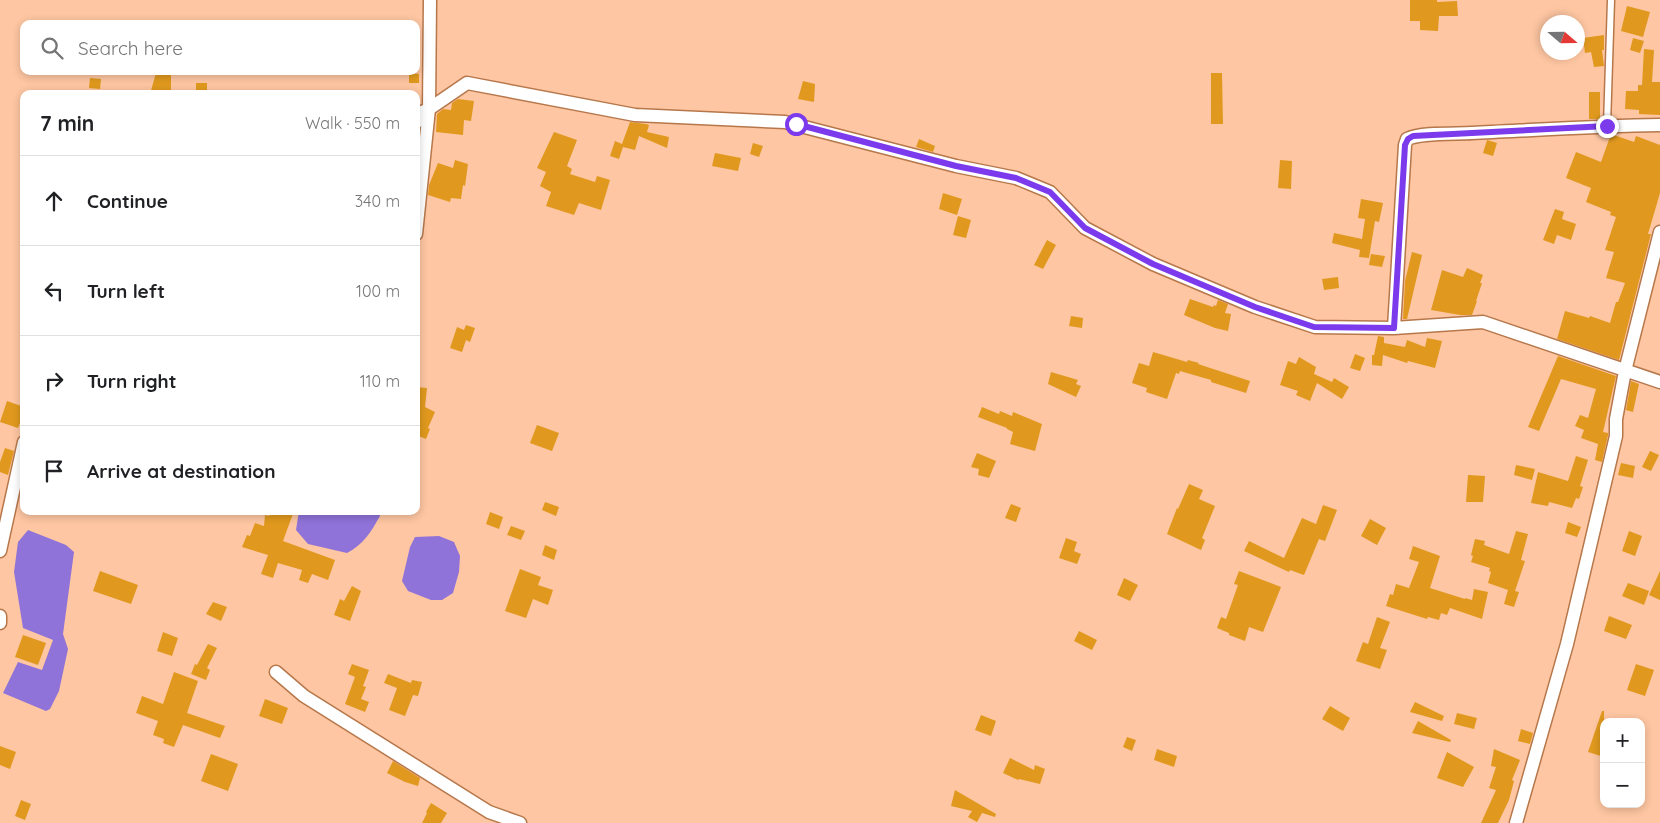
<!DOCTYPE html>
<meta charset="utf-8">
<style>
body{margin:0;font-family:Quicksand,sans-serif;background:#f6f6f6;color:#202124}
.controls{position:absolute;right:15px;bottom:15px;display:grid;overflow:hidden;border-radius:10px;box-shadow:0 2px 8px #0003}
.controls button{width:45px;height:45px;display:grid;place-items:center;padding:0;border:0;border-bottom:1px solid #e0e0e0;background:#fff;color:#202124;font:25px sans-serif}
.compass{position:absolute;left:1540px;top:15px;width:45px;height:45px;border-radius:50%;background:#fff;box-shadow:0 2px 8px #0003;rotate:110deg}
.stop{position:absolute;width:15px;height:15px;margin:-11px;border:4px solid #7c3aed;border-radius:50%;background:#fff}
.stop.end{background:#7c3aed;border-color:#fff;box-shadow:0 1px 5px #0008}
.list{margin:0;padding:0;list-style:none}
h2{display:flex;justify-content:space-between;align-items:center;height:65px;margin:0;padding:0 20px;font-size:21px}
h2 small{font-size:16px;font-weight:400;color:#757577}
.list li{display:grid;grid-template-columns:32px 1fr auto;gap:15px;align-items:center;box-sizing:border-box;height:90px;padding:0 20px;border-top:1px solid #e0e0e0}
.list b{display:block;font-size:19px;white-space:nowrap}
.list em{font-size:16px;font-style:normal;color:#757577}
.icon{flex:none;width:28px;height:28px;fill:none;stroke:currentColor;stroke-width:2;stroke-linecap:round;stroke-linejoin:round}
.map{position:relative;flex:none;width:1660px;height:823px;overflow:hidden}
.search{position:absolute;background:#fff;box-shadow:0 2px 8px #0003;left:20px;top:20px;width:400px;height:55px;display:flex;align-items:center;gap:12px;box-sizing:border-box;padding:0 18px;border-radius:10px;color:#757577;font-size:19px}
.panel{position:absolute;background:#fff;box-shadow:0 2px 8px #0003;left:20px;top:90px;width:400px;height:425px;border-radius:10px}
.map>svg:first-child{display:block}
.water{fill:#8f73d8}
.building{fill:#e0991e}
.lines{fill:none;stroke-linecap:round;stroke-linejoin:round}
.service-casing{stroke:#b6774b;stroke-width:9}
.minor-casing{stroke:#b6774b;stroke-width:15}
.service{stroke:#fff;stroke-width:6}
.minor{stroke:#fff;stroke-width:12}
.route{stroke:#7c3aed;stroke-width:6}
</style>
<div class="map">
<svg width="1660" height="823" viewBox="0 0 1660 823">
<rect width="100%" height="100%" fill="#fec6a2"/>
<path class="water" d="M 299,511 L 379,511 L 380,516 C 371,532 363,545 347,553 L 308,544 L 296,530 Z
M 28,530 L 66,545 L 74,552 L 63,634 L 68,649 L 59,691 L 50,709 L 46,711 L 3,693 L 18,662 L 42,670 L 53,640 L 23,628 L 14,572 L 18,542 Z
M 439,536 L 454,542 L 460,556 L 459,572 L 453,593 L 442,600 L 431,600 L 408,591 L 402,581 L 410,547 L 415,537 Z"/>
<path class="building" d="M 1410,0 L 1437,0 L 1437,2 L 1457,1 L 1458,16 L 1439,16 L 1438,31 L 1420,30 L 1420,21 L 1410,21 Z
M 1627,6 L 1650,12 L 1643,37 L 1621,31 Z
M 1604,35 L 1604,50 L 1602,50 L 1604,66 L 1594,67 L 1591,52 L 1585,53 L 1583,38 Z
M 1633,38 L 1644,41 L 1640,53 L 1630,50 Z
M 1644,49 L 1654,50 L 1652,82 L 1660,82 L 1660,115 L 1639,114 L 1639,110 L 1625,109 L 1626,91 L 1638,91 L 1638,85 L 1642,85 Z
M 156,73 L 171,73 L 171,94 L 150,94 Z
M 409,73 L 419,74 L 419,83 L 409,83 Z
M 1211,73 L 1222,73 L 1223,124 L 1211,124 Z
M 90,78 L 101,79 L 100,89 L 89,88 Z
M 803,81 L 815,84 L 814,102 L 798,99 Z
M 196,83 L 207,83 L 207,94 L 196,94 Z
M 1589,92 L 1600,92 L 1600,119 L 1589,119 Z
M 458,99 L 474,101 L 471,121 L 464,120 L 463,135 L 436,132 L 437,114 L 443,109 L 451,110 L 452,103 Z
M 630,122 L 646,124 L 649,125 L 647,132 L 669,137 L 667,148 L 639,136 L 635,150 L 623,147 L 619,159 L 610,156 L 615,141 L 622,144 Z
M 554,132 L 577,140 L 567,166 L 572,169 L 570,174 L 595,182 L 597,176 L 610,180 L 601,210 L 579,203 L 574,215 L 546,206 L 551,192 L 540,186 L 546,172 L 537,168 Z
M 1611,134 L 1634,142 L 1636,136 L 1660,145 L 1660,193 L 1648,234 L 1651,234 L 1619,360 L 1557,339 L 1565,311 L 1589,318 L 1590,316 L 1610,323 L 1616,302 L 1618,302 L 1625,283 L 1606,278 L 1614,252 L 1605,250 L 1616,217 L 1610,215 L 1611,212 L 1586,202 L 1591,188 L 1566,178 L 1576,152 L 1601,162 Z
M 919,139 L 935,146 L 933,152 L 916,147 Z
M 1487,140 L 1497,143 L 1493,156 L 1483,153 Z
M 753,143 L 763,146 L 759,157 L 750,154 Z
M 715,153 L 741,158 L 738,171 L 712,166 Z
M 455,160 L 468,164 L 465,186 L 463,185 L 461,199 L 451,198 L 450,202 L 428,195 L 429,185 L 438,163 L 453,168 Z
M 1280,160 L 1292,161 L 1291,189 L 1278,188 Z
M 943,193 L 962,199 L 957,215 L 939,209 Z
M 1361,199 L 1383,203 L 1379,222 L 1375,221 L 1369,258 L 1359,257 L 1360,250 L 1332,243 L 1334,233 L 1362,239 L 1365,219 L 1358,218 Z
M 1555,209 L 1564,212 L 1562,219 L 1576,224 L 1571,240 L 1557,235 L 1554,244 L 1543,240 Z
M 958,216 L 971,220 L 966,238 L 953,235 Z
M 1047,240 L 1056,245 L 1043,269 L 1034,265 Z
M 1412,252 L 1422,255 L 1407,319 L 1403,319 L 1405,281 Z
M 1371,254 L 1385,256 L 1382,267 L 1369,265 Z
M 1467,268 L 1483,275 L 1480,283 L 1482,283 L 1476,301 L 1477,301 L 1472,315 L 1460,315 L 1431,310 L 1442,270 L 1463,277 Z
M 1338,277 L 1339,288 L 1324,290 L 1322,279 Z
M 1190,299 L 1213,307 L 1214,305 L 1216,306 L 1218,300 L 1228,304 L 1225,313 L 1231,314 L 1228,331 L 1215,328 L 1184,315 Z
M 1071,316 L 1083,318 L 1082,328 L 1069,326 Z
M 466,325 L 475,328 L 470,342 L 466,340 L 462,352 L 450,348 L 457,327 L 464,330 Z
M 1378,336 L 1384,337 L 1384,343 L 1405,347 L 1407,340 L 1425,347 L 1427,338 L 1442,341 L 1435,368 L 1408,361 L 1407,363 L 1383,355 L 1382,366 L 1372,365 L 1372,355 L 1374,355 Z
M 1153,352 L 1187,362 L 1188,360 L 1199,363 L 1198,364 L 1250,381 L 1246,393 L 1211,382 L 1211,380 L 1180,371 L 1179,374 L 1176,373 L 1167,399 L 1146,392 L 1147,388 L 1132,383 L 1139,363 L 1149,366 Z
M 1355,354 L 1365,358 L 1360,371 L 1350,368 Z
M 1558,356 L 1616,376 L 1603,432 L 1608,433 L 1608,435 L 1602,462 L 1595,460 L 1598,444 L 1581,438 L 1584,430 L 1575,426 L 1580,415 L 1588,418 L 1596,389 L 1561,379 L 1539,431 L 1528,427 Z
M 1299,357 L 1316,367 L 1314,374 L 1332,382 L 1334,378 L 1349,387 L 1342,399 L 1317,383 L 1310,401 L 1296,395 L 1298,391 L 1280,385 L 1288,361 L 1296,364 Z
M 1051,372 L 1078,380 L 1076,384 L 1081,386 L 1076,397 L 1048,384 Z
M 1631,381 L 1639,384 L 1633,412 L 1626,410 Z
M 416,387 L 427,388 L 425,407 L 435,412 L 428,428 L 430,429 L 426,439 L 416,435 Z
M 7,401 L 24,407 L 24,413 L 18,428 L 0,422 Z
M 982,407 L 999,414 L 1000,411 L 1012,416 L 1013,412 L 1042,424 L 1035,451 L 1010,444 L 1013,432 L 1007,429 L 1007,428 L 978,417 Z
M 537,425 L 559,433 L 552,451 L 530,443 Z
M 5,448 L 14,451 L 8,475 L 0,472 L 0,462 Z
M 1650,451 L 1659,455 L 1651,471 L 1642,467 Z
M 977,453 L 996,461 L 989,478 L 978,475 L 979,469 L 971,467 Z
M 1576,456 L 1588,460 L 1580,486 L 1583,487 L 1579,499 L 1576,498 L 1572,508 L 1549,502 L 1548,506 L 1531,503 L 1538,472 L 1568,481 Z
M 1621,463 L 1635,466 L 1633,478 L 1618,475 Z
M 1516,465 L 1535,469 L 1532,480 L 1514,475 Z
M 1468,475 L 1485,476 L 1483,502 L 1466,502 Z
M 1189,484 L 1203,490 L 1199,499 L 1215,506 L 1202,538 L 1205,540 L 1201,550 L 1167,534 L 1177,508 L 1178,509 Z
M 545,502 L 559,507 L 556,516 L 542,510 Z
M 1011,504 L 1021,508 L 1016,522 L 1005,518 Z
M 1323,505 L 1337,510 L 1325,541 L 1319,539 L 1304,575 L 1290,570 L 1289,572 L 1244,551 L 1249,541 L 1284,558 L 1302,518 L 1316,524 Z
M 271,511 L 294,511 L 283,541 L 335,560 L 328,580 L 312,574 L 308,583 L 299,580 L 302,570 L 278,563 L 273,578 L 261,574 L 268,555 L 242,547 L 247,535 L 250,536 L 255,523 L 264,526 L 265,515 L 269,516 Z
M 490,512 L 503,517 L 499,529 L 486,524 Z
M 1370,519 L 1386,528 L 1377,545 L 1361,536 Z
M 1568,522 L 1581,527 L 1577,537 L 1565,533 Z
M 511,526 L 525,531 L 521,540 L 507,535 Z
M 1516,531 L 1528,534 L 1521,560 L 1525,561 L 1515,591 L 1519,592 L 1514,607 L 1504,604 L 1508,590 L 1488,583 L 1491,572 L 1489,571 L 1490,568 L 1471,562 L 1473,556 L 1471,555 L 1475,539 L 1485,541 L 1484,545 L 1509,554 Z
M 1629,531 L 1642,536 L 1635,556 L 1622,551 Z
M 1066,538 L 1077,542 L 1074,551 L 1081,554 L 1077,564 L 1059,558 Z
M 545,545 L 557,550 L 554,560 L 542,555 Z
M 1413,546 L 1440,556 L 1430,588 L 1465,599 L 1465,598 L 1472,600 L 1474,589 L 1488,592 L 1482,619 L 1450,608 L 1447,615 L 1441,613 L 1439,620 L 1428,617 L 1427,619 L 1386,606 L 1390,594 L 1393,595 L 1396,584 L 1409,588 L 1419,562 L 1409,559 Z
M 520,569 L 541,577 L 538,585 L 553,590 L 548,605 L 533,599 L 526,618 L 505,611 Z
M 100,571 L 138,585 L 131,604 L 93,591 Z
M 1239,571 L 1281,587 L 1263,632 L 1249,627 L 1245,641 L 1229,635 L 1229,633 L 1217,628 L 1221,617 L 1226,619 L 1238,585 L 1234,584 Z
M 1660,571 L 1660,600 L 1649,595 Z
M 1124,578 L 1138,585 L 1130,601 L 1117,595 Z
M 1628,583 L 1649,591 L 1644,605 L 1622,596 Z
M 352,586 L 361,591 L 350,621 L 334,615 L 340,599 L 344,601 Z
M 213,602 L 227,607 L 221,621 L 206,614 Z
M 1609,616 L 1632,625 L 1626,639 L 1604,631 Z
M 1377,617 L 1390,622 L 1380,648 L 1387,650 L 1380,669 L 1356,661 L 1363,642 L 1368,644 Z
M 1079,631 L 1097,640 L 1092,650 L 1074,641 Z
M 163,632 L 178,638 L 172,656 L 157,651 Z
M 23,635 L 46,643 L 38,665 L 15,657 Z
M 208,644 L 217,648 L 207,668 L 210,670 L 206,680 L 191,674 L 195,664 L 197,665 Z
M 352,664 L 369,670 L 363,686 L 366,687 L 361,699 L 369,702 L 365,712 L 345,704 L 355,677 L 348,674 Z
M 1636,664 L 1654,670 L 1645,696 L 1627,690 Z
M 174,672 L 198,681 L 187,713 L 225,726 L 220,738 L 183,725 L 174,747 L 163,743 L 164,739 L 153,735 L 158,721 L 136,713 L 142,696 L 163,704 Z
M 388,674 L 411,683 L 412,680 L 422,682 L 418,696 L 413,695 L 405,716 L 389,710 L 397,688 L 384,683 Z
M 265,699 L 288,708 L 282,724 L 259,716 Z
M 1415,702 L 1444,716 L 1442,721 L 1410,712 Z
M 1330,706 L 1350,718 L 1343,731 L 1322,719 Z
M 1602,711 L 1604,711 L 1604,757 L 1588,752 Z
M 1457,713 L 1477,718 L 1474,729 L 1454,724 Z
M 981,715 L 996,721 L 991,736 L 975,730 Z
M 1418,721 L 1451,740 L 1450,742 L 1412,733 Z
M 1521,729 L 1533,733 L 1530,744 L 1518,741 Z
M 1127,737 L 1136,740 L 1132,751 L 1123,747 Z
M 0,746 L 16,752 L 10,769 L 0,765 Z
M 1157,749 L 1177,756 L 1174,767 L 1154,760 Z
M 1494,749 L 1520,760 L 1512,780 L 1514,781 L 1509,800 L 1498,823 L 1481,823 L 1496,790 L 1489,788 L 1496,767 L 1491,766 Z
M 1447,752 L 1474,767 L 1463,787 L 1437,778 Z
M 211,754 L 238,764 L 228,791 L 201,781 Z
M 1010,758 L 1034,770 L 1035,765 L 1045,769 L 1040,784 L 1019,779 L 1018,780 L 1003,773 Z
M 393,761 L 420,778 L 418,786 L 405,782 L 387,773 Z
M 955,790 L 996,814 L 995,817 L 982,813 L 977,822 L 968,817 L 972,811 L 951,806 Z
M 21,800 L 31,804 L 25,820 L 15,816 Z
M 431,803 L 447,813 L 441,823 L 422,823 L 427,813 L 426,812 Z"/>
<g class="lines">
<defs>
<path id="service" d="M 1607,126 L 1611,0"/>
<path id="minor" d="M 416,123 L 422,112 L 429,109 L 467,83 L 635,115 L 785,122 L 956,166 L 1016,178 L 1050,192 L 1085,228 L 1153,264 L 1255,307 L 1315,327 L 1394,328 L 1483,322 L 1660,382
M 416,234 L 429,109 L 430,0
M 1394,328 L 1405,145 L 1407,139 C 1422,132 1455,134 1472,133 C 1535,130 1597,126 1660,125
M 0,551 L 24,442
M 0,616 L 0,623
M 276,672 L 304,696 L 489,812 L 520,823
M 1516,823 L 1567,644 L 1616,436 L 1616,419 L 1625,371 L 1660,232"/>
</defs>
<use href="#service" class="service-casing"/>
<use href="#minor" class="minor-casing"/>
<use href="#service" class="service"/>
<use href="#minor" class="minor"/>
</g>
<g class="lines">
<path class="route" d="M 796,124 L 956,166 L 1016,178 L 1050,192 L 1085,228 L 1153,264 L 1255,307 L 1314,327 L 1394,328 L 1405,145 L 1408,139 L 1413,136 L 1607,126"/>
</g>
</svg>
<div class="controls">
<button>+</button>
<button>−</button>
</div>
<svg class="compass" viewBox="-18 -18 36 36"><path d="M0-13l5 13h-10z" fill="#e53935"/><path d="M0 13l5-13h-10z" fill="#757577"/></svg>
<div class="stop" style="left:796px;top:124px"></div>
<div class="stop end" style="left:1607px;top:126px"></div>
<div class="search"><svg class="icon" aria-label="search" viewBox="0 0 24 24"><circle cx="10" cy="10" r="6"/><path d="M15 15l6 6"/></svg>Search here</div>
<section class="panel">
<h2>7 min<small>Walk · 550 m</small></h2>
<ul class="list">
<li><svg class="icon" aria-label="ahead" viewBox="0 0 24 24"><path d="M12 20V5M6 11l6-6 6 6"/></svg><div><b>Continue</b></div><em>340 m</em></li>
<li><svg class="icon" aria-label="left" viewBox="0 0 24 24"><path d="M17 20v-9H6M10 6l-5 5 5 5"/></svg><div><b>Turn left</b></div><em>100 m</em></li>
<li><svg class="icon" aria-label="right" viewBox="0 0 24 24"><path d="M7 20v-9h11M14 6l5 5-5 5"/></svg><div><b>Turn right</b></div><em>110 m</em></li>
<li><svg class="icon" aria-label="arrive" viewBox="0 0 24 24"><path d="M6 21V4h12l-3 4 3 4H6"/></svg><div><b>Arrive at destination</b></div></li>
</ul>
</section>
</div>
